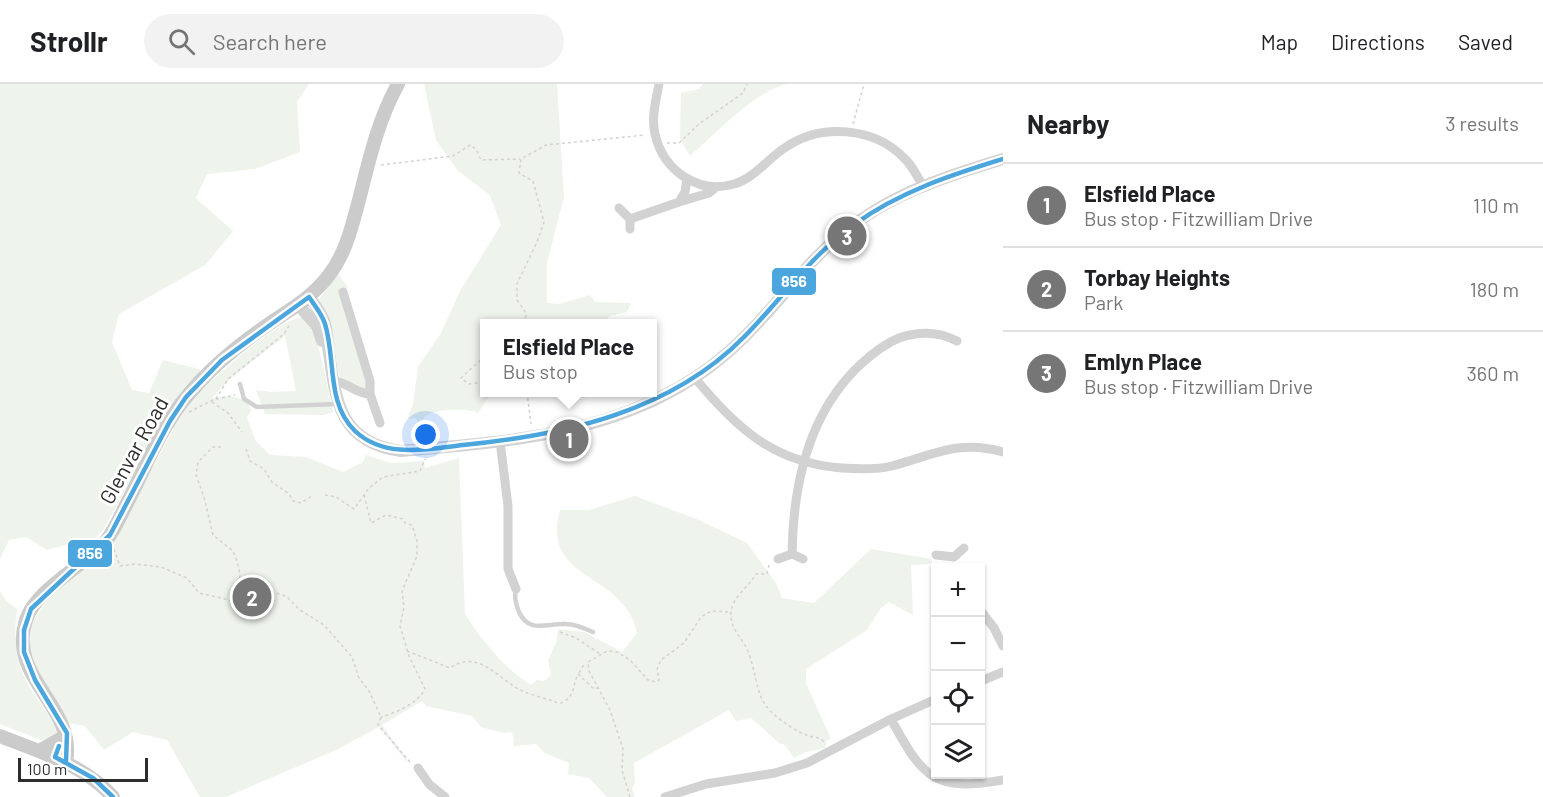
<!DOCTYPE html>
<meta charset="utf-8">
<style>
body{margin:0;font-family:Barlow,sans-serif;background:#f2f2f2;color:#202124}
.controls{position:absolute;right:18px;bottom:18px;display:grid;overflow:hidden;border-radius:0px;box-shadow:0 2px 4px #0004}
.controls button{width:54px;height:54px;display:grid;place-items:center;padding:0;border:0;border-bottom:2px solid #e0e0e0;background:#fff;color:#202124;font:30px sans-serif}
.scale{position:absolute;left:18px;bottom:15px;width:130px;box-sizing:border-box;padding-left:6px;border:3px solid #2d2d2d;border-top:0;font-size:16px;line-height:21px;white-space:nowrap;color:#2d2d2d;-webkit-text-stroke:4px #fff;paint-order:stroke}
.you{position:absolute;left:426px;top:351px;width:21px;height:21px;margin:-15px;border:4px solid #fff;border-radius:50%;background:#1a73e8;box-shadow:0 0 0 9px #1a73e833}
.badge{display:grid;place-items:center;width:39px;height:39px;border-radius:50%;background:#767676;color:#fff;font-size:20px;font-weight:700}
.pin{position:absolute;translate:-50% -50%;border:3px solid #fff;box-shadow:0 2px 6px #0006}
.popup{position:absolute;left:480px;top:235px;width:177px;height:78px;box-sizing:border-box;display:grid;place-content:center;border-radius:0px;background:#fff;filter:drop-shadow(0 2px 4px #0005);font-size:20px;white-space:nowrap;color:#757577}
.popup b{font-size:22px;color:#202124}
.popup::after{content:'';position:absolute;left:50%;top:100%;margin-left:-12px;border:12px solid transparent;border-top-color:#fff}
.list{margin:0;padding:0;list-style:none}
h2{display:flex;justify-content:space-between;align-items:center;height:78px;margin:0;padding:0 24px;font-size:26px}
h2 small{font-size:20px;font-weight:400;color:#757577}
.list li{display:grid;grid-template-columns:39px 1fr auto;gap:18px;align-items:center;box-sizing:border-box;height:84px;padding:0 24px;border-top:2px solid #e0e0e0}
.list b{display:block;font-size:22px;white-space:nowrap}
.list p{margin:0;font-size:20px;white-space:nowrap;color:#757577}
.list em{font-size:20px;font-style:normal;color:#757577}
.icon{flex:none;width:33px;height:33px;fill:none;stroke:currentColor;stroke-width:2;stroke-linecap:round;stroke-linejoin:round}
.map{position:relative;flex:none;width:1003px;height:713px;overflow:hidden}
header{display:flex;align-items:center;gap:36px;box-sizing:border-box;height:84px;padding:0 30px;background:#fff;border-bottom:2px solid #e0e0e0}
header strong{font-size:28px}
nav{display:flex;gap:33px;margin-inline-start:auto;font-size:21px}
.search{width:420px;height:54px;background:#f2f2f2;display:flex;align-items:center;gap:15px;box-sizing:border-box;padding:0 21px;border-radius:33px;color:#757577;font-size:22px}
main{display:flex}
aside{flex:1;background:#fff}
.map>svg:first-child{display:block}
.green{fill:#eef3eb}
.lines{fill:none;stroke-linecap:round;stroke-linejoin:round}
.path{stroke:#d2d2d2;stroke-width:1.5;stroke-dasharray:3 3;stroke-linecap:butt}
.service{stroke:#d2d2d2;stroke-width:4.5}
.minor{stroke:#d2d2d2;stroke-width:9}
.tertiary{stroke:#d2d2d2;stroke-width:12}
.secondary{stroke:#cbcbcb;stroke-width:14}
.bus-1-casing{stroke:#fff;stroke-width:9}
.bus-1{stroke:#4ba6dd;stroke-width:4.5}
.labels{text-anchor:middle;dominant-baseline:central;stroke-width:6;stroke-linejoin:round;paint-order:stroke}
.street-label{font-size:21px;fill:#2d2d2d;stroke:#fff}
.line-badge{stroke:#fff;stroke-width:2}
.badge-label{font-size:16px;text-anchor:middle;font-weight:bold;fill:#fff}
</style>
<header>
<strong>Strollr</strong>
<div class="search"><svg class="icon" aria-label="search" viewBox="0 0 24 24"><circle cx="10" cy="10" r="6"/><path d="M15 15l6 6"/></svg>Search here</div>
<nav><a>Map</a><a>Directions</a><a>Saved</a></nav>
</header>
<main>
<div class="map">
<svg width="1003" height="713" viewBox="0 0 1003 713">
<rect width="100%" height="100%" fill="#fff"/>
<path class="green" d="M 0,0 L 309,0 L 297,18 L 300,68 L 255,85 L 207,90 L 196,114 L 233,147 L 205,181 L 119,230 L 112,258 L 132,306 L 149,309 L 163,276 L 199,285 L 211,297 C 228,282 283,233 303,233 C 320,250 327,304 333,328 L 324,331 L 265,330 L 256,306 L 271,308 L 296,307 L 285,252 L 231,294 L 212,314 L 230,312 L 246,316 L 251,327 L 247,333 L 255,356 L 270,371 L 306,373 L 343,388 L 363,378 L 366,371 L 391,379 L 424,377 L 425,384 L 459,374 L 465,530 C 481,556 505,585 531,601 L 537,596 L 544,597 L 551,591 L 548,577 L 557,556 L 558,545 L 584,548 L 622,568 L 637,549 C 625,487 540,499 560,426 L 589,426 L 635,412 L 699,436 L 747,459 L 776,499 L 782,514 L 814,519 L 871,465 L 932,475 L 932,480 L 911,481 L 913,531 L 889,518 L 881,524 L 867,546 L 806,585 L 806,599 L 831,655 L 826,657 L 825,664 L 806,668 L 794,674 L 785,661 L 779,659 L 751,634 L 736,637 L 729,626 L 634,679 L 635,700 L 632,704 L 635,713 L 607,713 L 589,694 L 568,690 L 569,679 L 545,669 L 536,660 L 513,662 L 514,654 L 511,648 L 503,649 L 481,643 L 472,632 L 426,622 L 422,617 L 382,641 L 407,675 L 406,677 L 379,643 L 336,666 L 226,713 L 200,713 L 167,656 L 133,648 L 104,666 L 85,642 L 67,639 L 37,589 L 30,562 L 32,538 L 50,513 L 108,464 L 174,345 L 159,328 L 163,338 L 103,446 L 84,466 L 76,458 L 47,466 L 26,453 L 9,456 L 0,475 Z
M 424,0 L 557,0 L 564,113 L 547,179 L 547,219 L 559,220 L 590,211 L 595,218 L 631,219 L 627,228 L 609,232 L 606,239 L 485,240 L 485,308 L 491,309 L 478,329 C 469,324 438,325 429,330 C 424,332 423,337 418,339 L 416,334 L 407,335 L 413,320 L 418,283 L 441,249 L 460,207 L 501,141 L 490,111 L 458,87 L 436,56 Z
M 703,0 L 787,0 C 756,6 714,51 690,72 L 680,55 L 681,9 L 699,5 Z
M 338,190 L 348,204 L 340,208 L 347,223 L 368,307 L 356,303 L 340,294 L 329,252 L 317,218 Z
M 0,507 L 6,517 L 17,525 C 14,550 14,573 25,595 C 35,614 50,629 57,649 L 53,655 L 41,656 L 0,640 Z"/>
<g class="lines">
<path class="path" d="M 853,40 L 864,0
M 667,59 L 679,59 L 699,40 L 743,9 L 747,0
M 381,81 L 453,72 L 470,61 L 476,65 L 481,76 L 520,75
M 525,240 L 526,229 L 517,216 L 517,200 L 537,158 L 544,138 L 533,97 L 519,89 L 521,75 L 546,61 L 645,51
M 485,272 L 461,294 L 469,300 L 485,298
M 527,308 L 531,340
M 216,315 L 228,295 L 284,250 L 290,240
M 212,318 L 228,329 L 242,348
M 189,328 L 213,316 L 235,311
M 246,365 L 250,377 L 264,385 L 272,398 L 289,410 L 293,417 L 301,419 L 313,411
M 325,411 L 336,413 L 354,425 L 369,404 L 383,393 L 420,387 L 425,375
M 364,411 L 371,439 L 386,431 L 403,435 L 405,439 L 412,441 L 417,457 L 417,472 L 402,507 L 404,523 L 400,542 L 409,572 L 425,605 C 418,619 396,629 381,633
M 114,465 L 120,482 L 135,480 L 161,483 L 187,494 L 199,509 L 234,517 L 238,515 L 240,490 L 237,477 L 233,467 L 213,451 L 204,413 L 196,391 L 198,378 L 213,363 L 222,363
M 769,481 L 767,490 L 756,490 C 748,504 733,512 731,528 C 730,548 744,554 749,570 C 762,608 752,618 791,643 C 801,649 808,653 820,654 L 826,660
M 241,508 L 269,507 L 286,512 L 300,526 L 324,541 L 352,573 L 359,594 L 369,607 L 381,633 L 378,641 L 410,678
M 560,548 L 576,554 L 600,570
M 407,567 L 450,584 C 475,566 495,590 515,603 C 524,609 540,613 550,616 C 556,617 558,621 563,618 C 575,612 573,600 578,590 L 594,605 L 598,604
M 579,589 L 583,582 L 587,581
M 630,713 L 622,686 L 623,665 L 610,626 L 589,587 L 588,578 L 607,567 L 617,568 L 630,576 L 648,596 L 656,598 L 659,596 L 657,585 L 661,576 L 684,559 L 701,533 L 711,527 L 731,528"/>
<path class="service" d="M 240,300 L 244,315 L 257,323 L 337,320
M 516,505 C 514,514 516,520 519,528 C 529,550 547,539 566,540 C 575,540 584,544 593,548"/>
<path class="minor" d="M 659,0 C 656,16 651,34 655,50 C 663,86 698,111 734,100 C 755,94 768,74 786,63 C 821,39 874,43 904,74 C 912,81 916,91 922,100
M 687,95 L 685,108 L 679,118 L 709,109 L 716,103
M 619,124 L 630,135 L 630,145
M 630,135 L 679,118
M 695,294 C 736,344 774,379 842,384 C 858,385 876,386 892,382 C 933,371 959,355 1003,368
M 333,297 C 348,298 356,310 370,310 L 370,297 L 343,208
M 370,310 L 380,339
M 500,357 L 508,422 L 508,485 L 516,505
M 792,470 C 793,400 808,329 861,280 C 873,269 884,260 899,254 C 919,247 938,247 957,257
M 936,471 L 954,473 L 964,464
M 778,475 L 792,470 L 803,475
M 981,527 L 994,544 L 1003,562
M 981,597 L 1003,588
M 891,635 C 923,694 934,708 1003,696
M 418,684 L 429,700 L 445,713
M 665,713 L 706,700 L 775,689 L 807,679 L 891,635 L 936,615"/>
<path class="tertiary" d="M 309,213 C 314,220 321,228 324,237 C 328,246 327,259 329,269 C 336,321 342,359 401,367 C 503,358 605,352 694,294 C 741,264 773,221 810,180 C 866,119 926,98 1003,75
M 299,222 L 317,242 L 322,257"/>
<path class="secondary" d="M 0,652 C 40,668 83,680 113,713
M 39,667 L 62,654
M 66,678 C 77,622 7,595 26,536 C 36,505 84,482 106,457 C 114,447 120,433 126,421 C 145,385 161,342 188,311 C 210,284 237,262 266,242 C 290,225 310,216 329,191 C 346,169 352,142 359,116 C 369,76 378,36 398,0"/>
<defs>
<path id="bus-1" d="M 59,662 L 55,673 L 93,694 L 113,713
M 66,678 L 67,649 L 35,596 L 24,568 L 24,546 L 31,525 L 110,451 L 170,337 L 186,313 L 222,276 L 309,213 C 315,222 322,230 325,240 C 336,275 326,319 355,347 C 385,375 427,365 463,361 C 565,351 670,328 744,253 C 781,216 811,171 855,140 C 899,108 951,91 1003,75"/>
</defs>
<use href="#bus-1" class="bus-1-casing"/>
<use href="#bus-1" class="bus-1"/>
</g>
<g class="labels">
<g class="street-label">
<text transform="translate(133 366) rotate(-61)">Glenvar Road</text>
</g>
</g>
<g class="line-badge">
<rect x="771" y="183" width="46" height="29" rx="6" fill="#4ba6dd"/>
<rect x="67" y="455" width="46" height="29" rx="6" fill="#4ba6dd"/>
</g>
<g class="badge-label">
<text x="794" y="203">856</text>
<text x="90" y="475">856</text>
</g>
</svg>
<div class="controls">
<button>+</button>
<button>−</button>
<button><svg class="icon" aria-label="locate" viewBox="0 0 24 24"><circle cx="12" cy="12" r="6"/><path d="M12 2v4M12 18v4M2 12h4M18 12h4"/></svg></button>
<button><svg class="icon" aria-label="layers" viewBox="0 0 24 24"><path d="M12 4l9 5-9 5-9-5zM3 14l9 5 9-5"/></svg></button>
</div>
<div class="scale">100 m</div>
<div class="you"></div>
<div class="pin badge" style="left:569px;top:355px">1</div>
<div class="popup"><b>Elsfield Place</b>Bus stop</div>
<div class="pin badge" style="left:252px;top:513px">2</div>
<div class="pin badge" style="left:847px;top:152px">3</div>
</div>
<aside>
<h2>Nearby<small>3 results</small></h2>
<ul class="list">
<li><span class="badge">1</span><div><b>Elsfield Place</b><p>Bus stop · Fitzwilliam Drive</p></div><em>110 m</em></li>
<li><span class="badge">2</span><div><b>Torbay Heights</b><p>Park</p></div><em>180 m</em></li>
<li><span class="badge">3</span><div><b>Emlyn Place</b><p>Bus stop · Fitzwilliam Drive</p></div><em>360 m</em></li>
</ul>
</aside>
</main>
